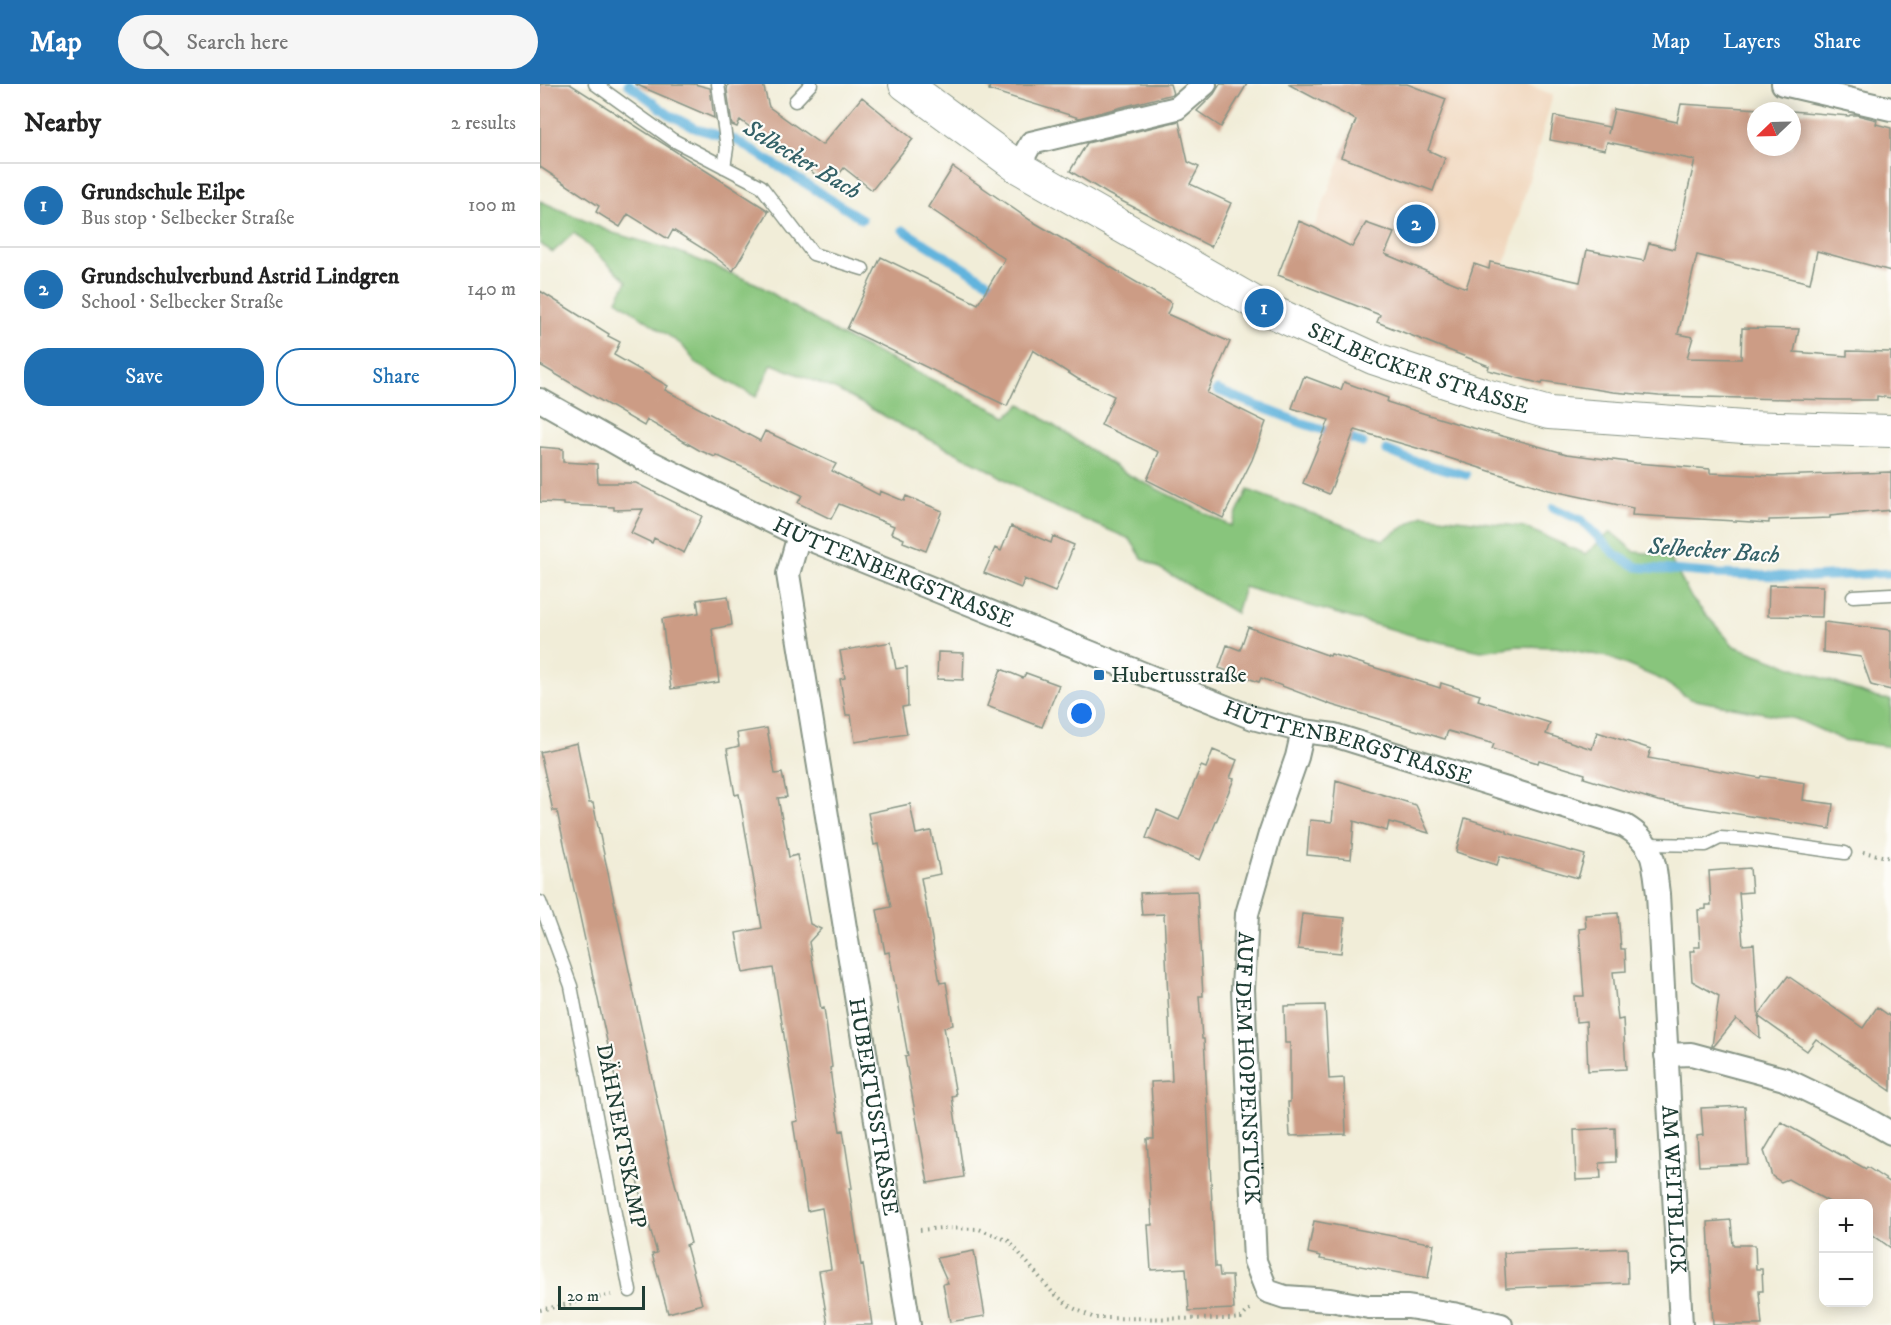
<!DOCTYPE html>
<meta charset="utf-8">
<style>
body{margin:0;font-family:"IM FELL DW Pica",serif;background:#f6f6f6;color:#222}
.controls{position:absolute;right:18px;bottom:18px;display:grid;overflow:hidden;border-radius:12px;box-shadow:0 3px 15px #0003}
.controls button{width:54px;height:54px;display:grid;place-items:center;padding:0;border:0;border-bottom:2px solid #e0e0e0;background:#fff;color:#222;font:30px sans-serif}
.compass{position:absolute;left:1207px;top:18px;width:54px;height:54px;border-radius:50%;background:#fff;box-shadow:0 3px 15px #0003;rotate:247deg}
.scale{position:absolute;left:18px;bottom:15px;width:87px;box-sizing:border-box;padding-left:6px;border:3px solid #1f3d34;border-top:0;font-size:16px;line-height:21px;white-space:nowrap;color:#1f3d34;-webkit-text-stroke:4px #fdfcf7;paint-order:stroke}
.you{position:absolute;left:542px;top:630px;width:21px;height:21px;margin:-15px;border:4px solid #fff;border-radius:50%;background:#1a73e8;box-shadow:0 0 0 9px #1a73e833}
.badge{display:grid;place-items:center;width:39px;height:39px;border-radius:50%;background:#1f6fb2;color:#fff;font-size:20px;font-weight:700}
.pin{position:absolute;translate:-50% -50%;border:3px solid #fff;box-shadow:0 2px 6px #0006}
.list{margin:0;padding:0;list-style:none}
h2{display:flex;justify-content:space-between;align-items:center;height:78px;margin:0;padding:0 24px;font-size:26px}
h2 small{font-size:20px;font-weight:400;color:#767676}
.list li{display:grid;grid-template-columns:39px 1fr auto;gap:18px;align-items:center;box-sizing:border-box;height:84px;padding:0 24px;border-top:2px solid #e0e0e0}
.list b{display:block;font-size:22px;white-space:nowrap}
.list p{margin:0;font-size:20px;white-space:nowrap;color:#767676}
.list em{font-size:20px;font-style:normal;color:#767676}
.actions{display:flex;gap:12px;padding:18px 24px}
.actions a{flex:1;padding:14px 0;border:2px solid #1f6fb2;border-radius:24px;text-align:center;font-size:21px;color:#1f6fb2}
.actions .main{background:#1f6fb2;color:#fff}
.icon{flex:none;width:33px;height:33px;fill:none;stroke:currentColor;stroke-width:2;stroke-linecap:round;stroke-linejoin:round}
.map{position:relative;flex:none;width:1351px;height:1241px;overflow:hidden}
header{display:flex;align-items:center;gap:36px;box-sizing:border-box;height:84px;padding:0 30px;background:#1f6fb2;color:#fff}
header strong{font-size:28px}
nav{display:flex;gap:33px;margin-inline-start:auto;font-size:21px}
.search{width:420px;height:54px;background:#f6f6f6;display:flex;align-items:center;gap:15px;box-sizing:border-box;padding:0 21px;border-radius:33px;color:#767676;font-size:22px}
main{display:flex}
aside{flex:1;background:#fff}
.map>svg:first-child{display:block}
.built{fill:#f0d6bc}
.green{fill:#88c57c;stroke:#548158;stroke-width:1.5}
.lines{fill:none;stroke-linecap:round;stroke-linejoin:round}
.stream{stroke:#62b4dd;stroke-width:9}
.building{fill:#cc9c85}
.lane-casing{stroke:#889586;stroke-width:15}
.street-casing{stroke:#889586;stroke-width:26}
.secondary-casing{stroke:#889586;stroke-width:34}
.path{stroke:#889586;stroke-width:4;stroke-dasharray:1.5 4.5;stroke-linecap:butt}
.lane{stroke:#fff;stroke-width:12}
.street{stroke:#fff;stroke-width:22}
.secondary{stroke:#fff;stroke-width:32}
.poi-dot{fill:#1f6fb2;stroke:#fdfcf7;stroke-width:2}
.labels{text-anchor:middle;dominant-baseline:central;stroke-width:4.5;stroke-linejoin:round;paint-order:stroke}
.street-label{font-size:22px;fill:#1f3d34;stroke:#fdfcf7}
.poi-label{font-size:22px;fill:#1f3d34;stroke:#fdfcf7;text-anchor:start}
.water-label{font-size:24px;font-style:italic;fill:#336167;stroke:#fdfcf7}
</style>
<header>
<strong>Map</strong>
<div class="search"><svg class="icon" aria-label="search" viewBox="0 0 24 24"><circle cx="10" cy="10" r="6"/><path d="M15 15l6 6"/></svg>Search here</div>
<nav><a>Map</a><a>Layers</a><a>Share</a></nav>
</header>
<main>
<aside>
<h2>Nearby<small>2 results</small></h2>
<ul class="list">
<li><span class="badge">1</span><div><b>Grundschule Eilpe</b><p>Bus stop · Selbecker Straße</p></div><em>100 m</em></li>
<li><span class="badge">2</span><div><b>Grundschulverbund Astrid Lindgren</b><p>School · Selbecker Straße</p></div><em>140 m</em></li>
</ul>
<div class="actions"><a class="main">Save</a><a>Share</a></div>
</aside>
<div class="map">
<svg width="1351" height="1241" viewBox="0 0 1351 1241">
<rect width="100%" height="100%" fill="#fdfcf7"/>
<filter id="ink" filterUnits="userSpaceOnUse"><feTurbulence type="fractalNoise" baseFrequency=".0167" numOctaves="2"/><feDisplacementMap in="SourceGraphic" scale="12" xChannelSelector="R" yChannelSelector="G"/><feConvolveMatrix kernelMatrix="1 2 1 2 8 2 1 2 1" color-interpolation-filters="sRGB"/></filter>
<filter id="wash" filterUnits="userSpaceOnUse"><feTurbulence type="fractalNoise" baseFrequency=".008" numOctaves="4" result="noise"/><feDisplacementMap in="SourceGraphic" scale="24" xChannelSelector="R" yChannelSelector="G"/><feGaussianBlur stdDeviation="1.35" result="paint"/><feColorMatrix in="noise" values="0 0 0 0 0 0 0 0 0 0 0 0 0 0 0 0 0 1.4 0 .05"/><feComposite in="paint" operator="in"/></filter>
<g filter="url(#wash)">
<rect width="100%" height="100%" fill="#f1edd8"/>
<path class="built" d="M 830,0 L 986,0 L 1013,11 L 965,180 L 935,276 L 837,238 L 840,230 L 738,191 L 759,137 L 774,143 Z"/>
<path class="green" d="M 0,117 L 73,149 L 139,168 L 217,200 L 296,249 L 467,332 L 481,320 L 587,390 L 691,442 L 708,406 L 843,456 L 883,431 L 984,443 L 1045,470 L 1071,448 L 1095,468 L 1128,471 L 1152,515 L 1194,562 L 1337,614 L 1351,616 L 1351,663 L 1303,656 L 1256,635 L 1150,615 L 1120,595 L 1068,573 L 1016,563 L 977,562 L 941,567 L 878,553 L 704,503 L 696,529 L 602,474 L 590,455 L 501,417 L 448,385 L 361,341 L 297,306 L 232,280 L 216,313 L 157,280 L 142,261 L 77,216 L 87,197 L 34,149 L 13,168 L 0,160 Z"/>
<g class="lines">
<path class="stream" d="M 88,0 L 130,31 L 157,45 L 196,56 L 322,135
M 363,146 L 459,205
M 677,306 L 764,340 L 823,359
M 846,366 L 868,375 L 926,391
M 1013,424 L 1041,436 L 1076,471 L 1097,483 L 1179,490 L 1269,493 L 1351,489"/>
</g>
<g id="blocks">
<path class="building" d="M 0,0 L 30,0 L 229,127 L 193,187 L 170,169 L 133,146 L 128,155 L 88,130 L 80,143 L 56,128 L 59,122 L 0,83 Z
M 95,0 L 154,0 L 170,4 L 174,34 Z
M 188,0 L 223,0 L 229,23 L 282,61 L 322,13 L 373,55 L 332,106 L 304,84 L 290,101 L 200,36 L 197,43 L 192,41 L 187,6 Z
M 450,0 L 630,0 L 633,10 L 539,34 L 449,6 Z
M 680,0 L 707,0 L 681,43 L 657,27 L 674,10 Z
M 748,0 L 867,0 L 906,15 L 888,66 L 905,74 L 893,107 L 801,73 L 816,36 Z
M 1141,20 L 1250,27 L 1216,27 L 1216,63 L 1252,63 L 1252,27 L 1309,32 L 1310,31 L 1317,31 L 1337,36 L 1336,40 L 1351,44 L 1351,187 L 1277,167 L 1270,199 L 1157,171 L 1138,250 L 1153,253 L 1147,274 L 1201,275 L 1202,244 L 1259,245 L 1254,268 L 1307,272 L 1307,267 L 1351,268 L 1351,314 L 1337,312 L 1337,316 L 1296,316 L 1119,312 L 1073,308 L 1003,297 L 1002,300 L 948,286 L 949,282 L 837,238 L 840,231 L 738,191 L 759,137 L 775,144 L 812,163 L 826,139 L 854,149 L 845,170 L 926,204 L 934,180 L 949,185 L 950,178 L 1040,198 L 1047,166 L 1104,177 L 1109,159 L 1134,165 L 1155,76 L 1067,58 L 1065,66 L 1010,56 L 1014,32 L 1069,43 L 1068,50 L 1074,25 L 1137,38 Z
M 639,37 L 648,78 L 659,83 L 650,100 L 691,119 L 671,163 L 568,110 L 530,87 L 547,59 Z
M 413,83 L 490,136 L 632,219 L 627,230 L 690,258 L 667,309 L 726,338 L 712,376 L 683,434 L 607,396 L 619,368 L 561,341 L 574,312 L 538,295 L 493,266 L 467,322 L 307,245 L 341,173 L 438,220 L 465,175 L 388,123 Z
M 0,207 L 69,250 L 68,252 L 80,258 L 74,271 L 128,302 L 125,306 L 220,357 L 225,347 L 296,380 L 292,387 L 339,411 L 340,407 L 364,417 L 366,412 L 402,427 L 386,467 L 363,458 L 364,455 L 351,449 L 354,442 L 299,420 L 291,435 L 258,419 L 262,411 L 176,371 L 175,373 L 159,366 L 107,336 L 104,342 L 0,281 Z
M 764,292 L 801,306 L 804,298 L 848,314 L 847,318 L 915,339 L 1027,370 L 1096,379 L 1170,385 L 1170,389 L 1234,392 L 1351,388 L 1351,426 L 1290,432 L 1290,434 L 1229,436 L 1229,439 L 1092,431 L 1093,424 L 1009,406 L 887,367 L 815,346 L 789,410 L 763,399 L 789,336 L 752,324 Z
M 0,363 L 23,365 L 23,378 L 57,380 L 58,399 L 96,399 L 162,432 L 144,469 L 114,454 L 112,459 L 91,449 L 103,425 L 74,426 L 74,423 L 23,421 L 23,419 L 0,418 Z
M 471,442 L 511,459 L 513,452 L 534,461 L 515,508 L 484,495 L 481,504 L 444,489 L 455,464 L 461,467 Z
M 1229,501 L 1283,502 L 1282,533 L 1228,532 Z
M 188,512 L 192,541 L 172,545 L 179,598 L 131,605 L 122,535 L 159,529 L 157,516 Z
M 1284,538 L 1351,546 L 1351,606 L 1331,601 L 1321,573 L 1283,568 Z
M 708,543 L 790,572 L 791,570 L 900,604 L 901,599 L 940,611 L 938,616 L 1010,639 L 1006,650 L 1052,665 L 1057,648 L 1111,665 L 1108,674 L 1220,694 L 1221,692 L 1265,699 L 1263,716 L 1293,720 L 1290,745 L 1118,717 L 1044,694 L 1045,690 L 999,676 L 998,679 L 952,665 L 954,660 L 908,647 L 905,655 L 792,621 L 721,594 L 719,598 L 679,584 L 687,561 L 700,566 Z
M 351,558 L 356,585 L 367,583 L 368,622 L 362,623 L 367,650 L 315,658 L 311,631 L 306,631 L 300,595 L 305,594 L 300,567 Z
M 398,568 L 424,569 L 423,596 L 397,595 Z
M 461,585 L 483,594 L 486,589 L 519,601 L 502,643 L 447,622 Z
M 227,644 L 235,690 L 242,689 L 247,713 L 238,714 L 249,773 L 257,771 L 270,840 L 281,845 L 269,858 L 281,925 L 284,924 L 292,983 L 290,984 L 292,1000 L 300,1047 L 303,1046 L 312,1104 L 309,1104 L 321,1181 L 323,1180 L 332,1241 L 288,1241 L 279,1187 L 291,1185 L 282,1124 L 267,1127 L 253,1038 L 258,1037 L 233,884 L 203,889 L 196,849 L 222,844 L 199,710 L 195,711 L 187,665 L 199,662 L 197,649 Z
M 37,659 L 49,719 L 53,719 L 129,1073 L 128,1073 L 151,1159 L 146,1161 L 162,1220 L 128,1229 L 112,1170 L 117,1169 L 100,1109 L 17,727 L 13,727 L 0,668 Z
M 673,666 L 697,676 L 690,694 L 694,695 L 660,776 L 606,754 L 617,726 L 639,736 L 661,682 L 666,684 Z
M 796,696 L 876,721 L 889,749 L 849,738 L 847,747 L 814,737 L 811,775 L 767,771 L 770,736 L 792,738 Z
M 370,720 L 376,750 L 391,747 L 400,790 L 381,794 L 400,899 L 406,898 L 413,941 L 404,943 L 416,1011 L 412,1012 L 424,1093 L 388,1099 L 365,973 L 368,972 L 349,868 L 345,869 L 337,826 L 351,823 L 338,760 L 334,761 L 328,729 Z
M 925,734 L 967,747 L 967,749 L 1045,771 L 1038,794 L 960,772 L 957,781 L 916,768 Z
M 1210,784 L 1212,808 L 1199,809 L 1203,861 L 1214,860 L 1220,954 L 1196,935 L 1174,962 L 1172,962 L 1179,912 L 1152,897 L 1150,867 L 1155,867 L 1154,863 L 1160,863 L 1158,826 L 1166,825 L 1166,821 L 1171,821 L 1169,787 Z
M 657,807 L 663,912 L 659,912 L 662,955 L 664,955 L 665,972 L 675,1183 L 679,1183 L 680,1192 L 692,1192 L 694,1225 L 649,1227 L 646,1184 L 611,1186 L 608,1141 L 612,1141 L 607,1055 L 614,1055 L 611,998 L 632,997 L 624,830 L 602,831 L 600,809 Z
M 1078,829 L 1081,865 L 1085,865 L 1086,887 L 1073,888 L 1078,936 L 1083,935 L 1086,985 L 1048,987 L 1046,937 L 1036,938 L 1034,912 L 1044,912 L 1039,845 L 1046,844 L 1045,831 Z
M 762,830 L 805,834 L 801,869 L 758,865 Z
M 1248,892 L 1323,944 L 1337,923 L 1351,933 L 1351,1007 L 1276,955 L 1267,967 L 1218,932 Z
M 785,921 L 789,995 L 804,994 L 806,1050 L 750,1052 L 748,1018 L 750,1018 L 750,959 L 745,959 L 744,922 Z
M 1205,1022 L 1208,1080 L 1159,1082 L 1157,1052 L 1163,1051 L 1161,1024 Z
M 1241,1038 L 1326,1085 L 1327,1083 L 1351,1099 L 1351,1164 L 1329,1148 L 1329,1119 L 1291,1119 L 1248,1095 L 1241,1098 L 1232,1092 L 1224,1067 Z
M 1075,1044 L 1076,1078 L 1060,1079 L 1061,1095 L 1036,1096 L 1034,1046 Z
M 1191,1136 L 1193,1161 L 1215,1161 L 1216,1185 L 1222,1185 L 1223,1207 L 1219,1207 L 1222,1241 L 1173,1241 L 1168,1138 Z
M 774,1137 L 894,1160 L 888,1194 L 780,1175 L 781,1172 L 768,1169 Z
M 1087,1164 L 1088,1199 L 966,1204 L 964,1169 Z
M 434,1167 L 445,1232 L 410,1238 L 403,1200 L 408,1199 L 397,1174 Z"/>
</g>
</g>
<g filter="url(#ink)">
<use href="#blocks" fill-opacity="0" stroke="#889586" stroke-width="1.5"/>
<g class="lines">
<defs>
<path id="lane" d="M 55,0 L 133,56 L 221,102 L 273,170 L 323,185
M 178,0 L 187,64 L 184,83
M 255,17 L 271,0
M 1313,512 L 1351,510
M 1107,760 L 1166,761 L 1180,754 L 1213,756 L 1305,769
M 0,818 L 31,902 L 90,1207"/>
<g id="street">
<path d="M 1243,0 L 1351,25"/>
<path d="M 478,83 L 491,59 L 637,24 L 665,0"/>
<path id="s1" d="M 0,316 L 102,374 L 259,451 L 713,634 L 763,647 L 794,651 L 1085,742 C 1115,760 1114,778 1118,810 L 1141,1241"/>
<path id="s2" d="M 259,451 L 248,490 L 369,1241"/>
<path id="s3" d="M 763,647 L 757,673 L 730,750 L 707,830 L 703,905 L 715,1177 L 727,1207 L 745,1213 L 790,1216 L 829,1223 L 868,1223 L 913,1230 L 961,1241"/>
<path d="M 1126,971 L 1151,970 L 1244,995 L 1323,1033 L 1351,1049"/>
</g>
<g id="secondary">
<path id="s4" d="M 365,0 L 478,83 L 724,224 L 833,274 L 942,310 L 1009,329 L 1204,343 L 1351,347"/>
</g>
</defs>
<use href="#lane" class="lane-casing"/>
<use href="#street" class="street-casing"/>
<use href="#secondary" class="secondary-casing"/>
<path class="path" d="M 1323,768 L 1351,774
M 380,1146 L 402,1144 L 439,1145 L 469,1157 L 512,1208 L 531,1223 L 554,1234 L 692,1235 L 701,1234 L 710,1225
M 0,1226 L 71,1211"/>
<use href="#lane" class="lane"/>
<use href="#street" class="street"/>
<use href="#secondary" class="secondary"/>
</g>
</g>
<rect class="poi-dot" x="553" y="585" width="12" height="12" rx="3"/>
<g class="labels">
<g class="street-label">
<text stroke="none"><textPath href="#s4" startOffset="590">SELBECKER STRASSE</textPath></text>
<text stroke="none"><textPath href="#s1" startOffset="394">HÜTTENBERGSTRASSE</textPath></text>
<text stroke="none"><textPath href="#s1" startOffset="880">HÜTTENBERGSTRASSE</textPath></text>
<text stroke="none"><textPath href="#s3" startOffset="346">AUF DEM HOPPENSTÜCK</textPath></text>
<text stroke="none"><textPath href="#s2" startOffset="580">HUBERTUSSTRASSE</textPath></text>
<text transform="translate(81 1052) rotate(79)">DÄHNERTSKAMP</text>
<text stroke="none"><textPath href="#s1" startOffset="1545">AM WEITBLICK</textPath></text>
</g>
<g class="poi-label">
<text x="571" y="591">Hubertusstraße</text>
</g>
<g class="water-label">
<text transform="translate(262 76) rotate(31)">Selbecker Bach</text>
<text transform="translate(1174 467) rotate(4)">Selbecker Bach</text>
</g>
</g>
</svg>
<div class="controls">
<button>+</button>
<button>−</button>
</div>
<svg class="compass" viewBox="-18 -18 36 36"><path d="M0-13l5 13h-10z" fill="#e53935"/><path d="M0 13l5-13h-10z" fill="#767676"/></svg>
<div class="scale">20 m</div>
<div class="you"></div>
<div class="pin badge" style="left:724px;top:224px">1</div>
<div class="pin badge" style="left:876px;top:140px">2</div>
</div>
</main>
